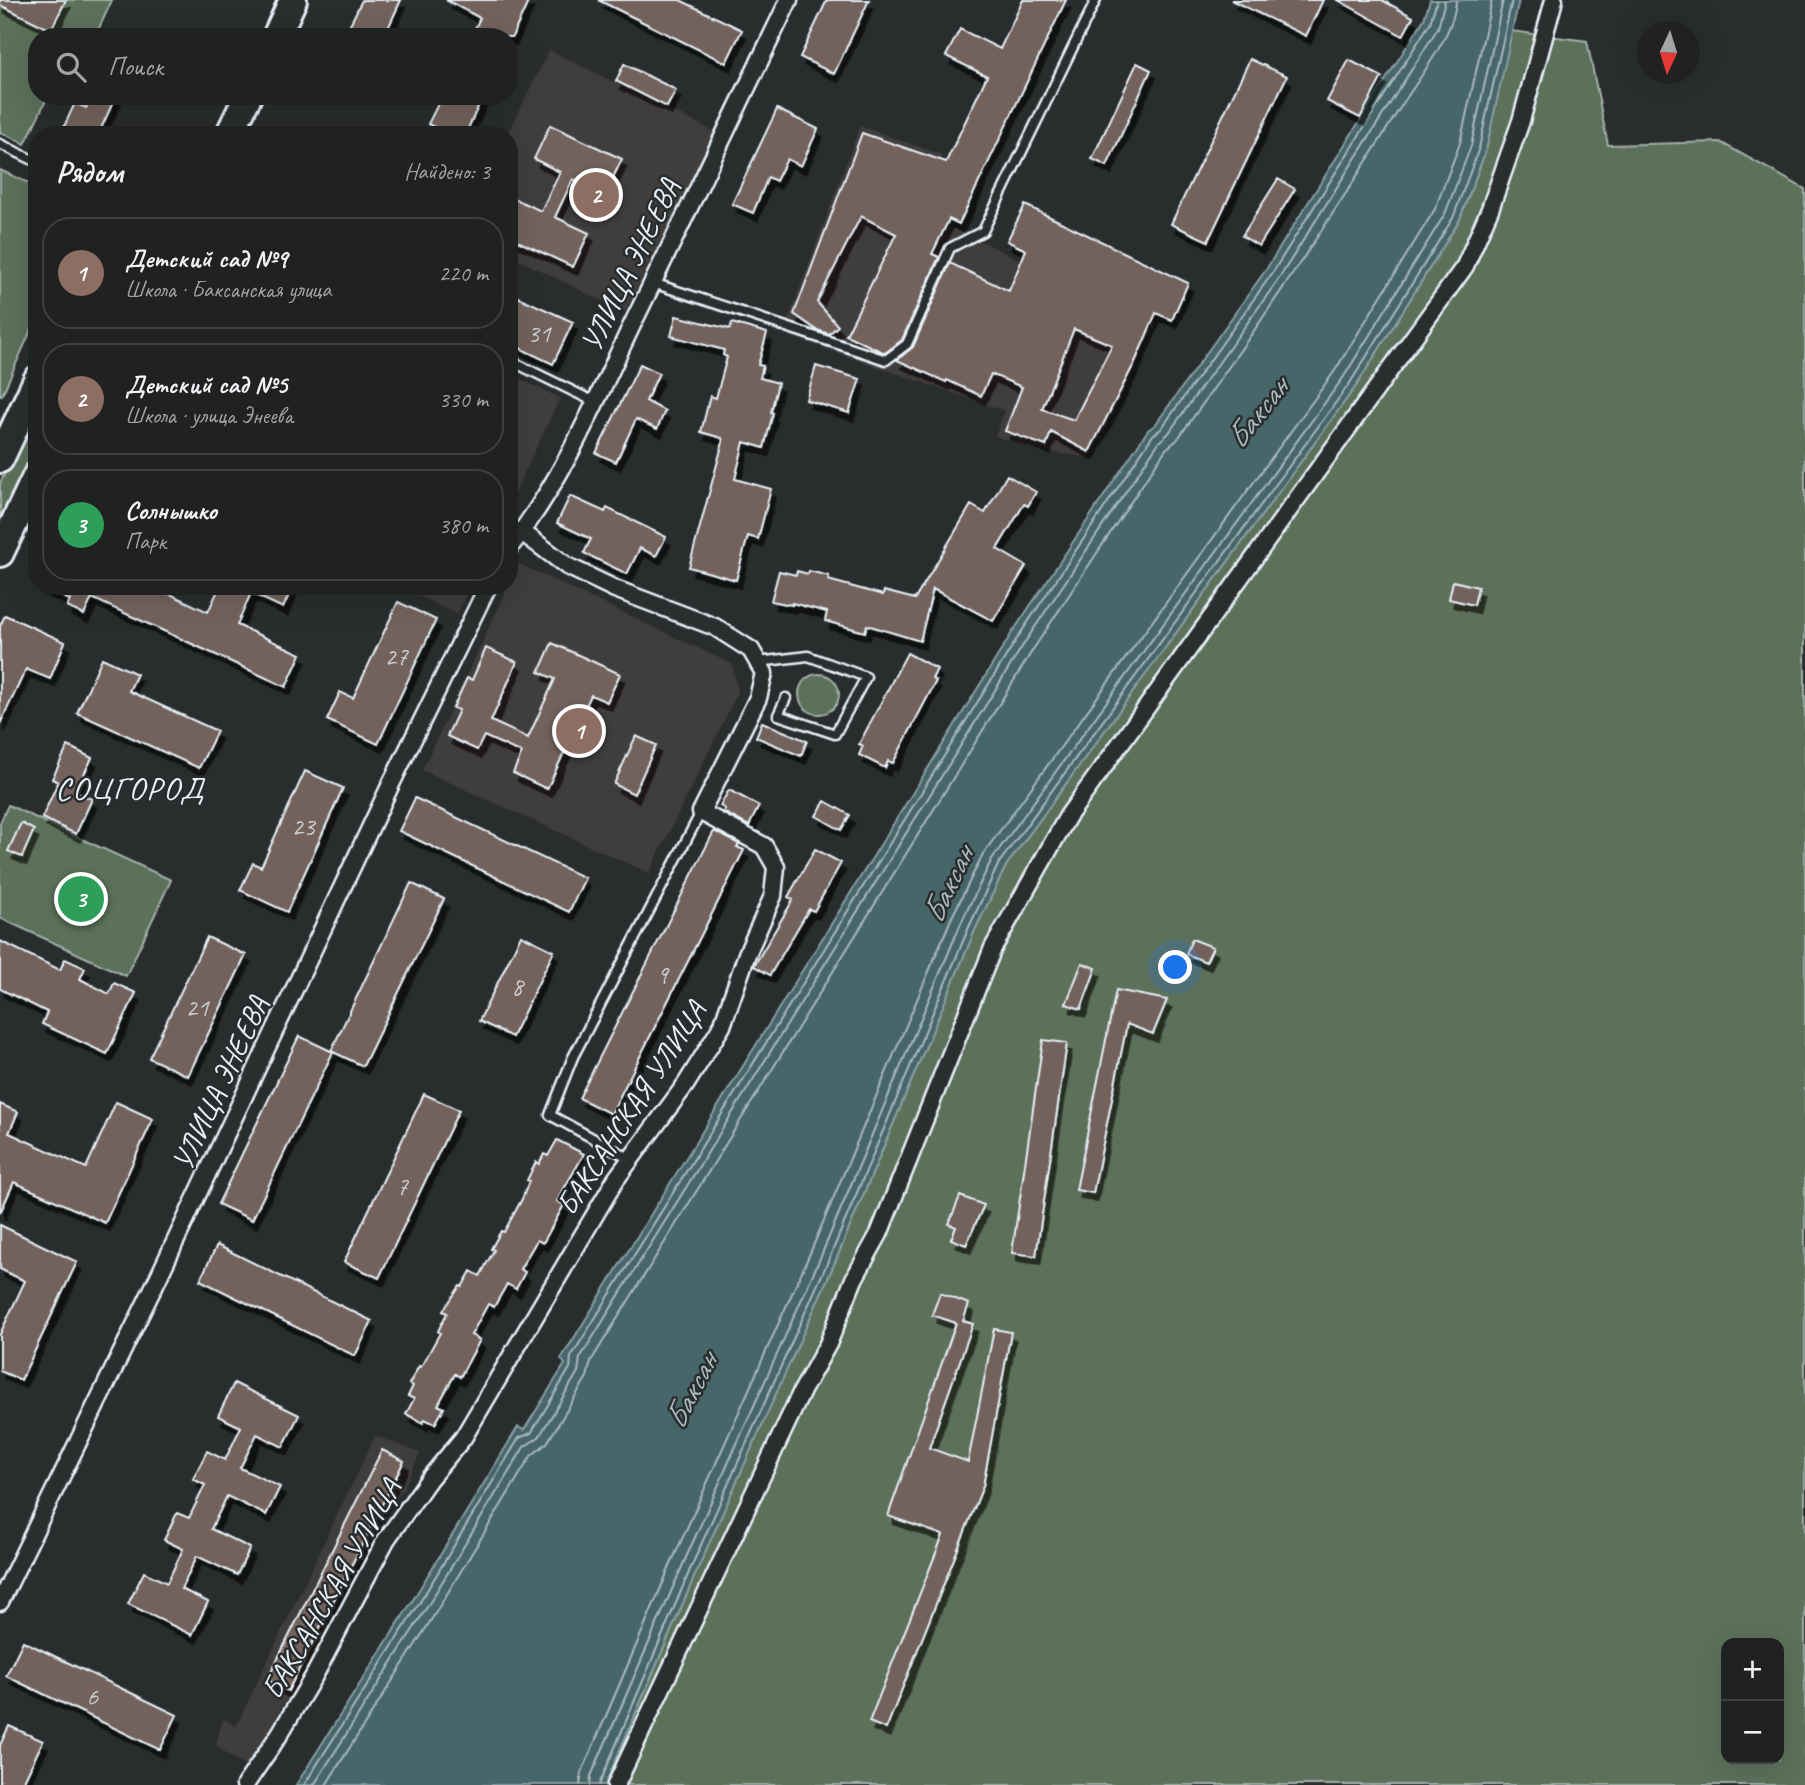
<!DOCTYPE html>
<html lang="ru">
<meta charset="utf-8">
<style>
body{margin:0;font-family:Caveat,sans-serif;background:#282a2a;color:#f1f3f6}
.controls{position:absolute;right:21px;bottom:21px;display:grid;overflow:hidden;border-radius:14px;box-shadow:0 7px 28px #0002}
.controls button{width:63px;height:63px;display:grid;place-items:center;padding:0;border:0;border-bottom:2px solid #3d3f40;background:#202222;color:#f1f3f6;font:35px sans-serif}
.compass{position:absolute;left:1637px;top:21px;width:63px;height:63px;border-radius:50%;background:#202222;box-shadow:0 7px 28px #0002;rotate:184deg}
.you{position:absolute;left:1176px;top:968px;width:24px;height:24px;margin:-18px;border:5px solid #fff;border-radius:50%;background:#1a73e8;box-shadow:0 0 0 10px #1a73e833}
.badge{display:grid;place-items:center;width:46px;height:46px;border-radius:50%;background:#db2777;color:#fff;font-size:23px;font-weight:700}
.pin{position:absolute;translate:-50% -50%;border:4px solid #fff;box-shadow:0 2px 7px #0006}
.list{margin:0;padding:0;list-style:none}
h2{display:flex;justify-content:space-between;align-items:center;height:91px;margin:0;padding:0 28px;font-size:30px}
h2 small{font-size:23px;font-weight:400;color:#a2a4a5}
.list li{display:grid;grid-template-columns:46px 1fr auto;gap:21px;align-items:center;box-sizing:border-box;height:112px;margin:0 14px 14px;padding:0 14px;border:2px solid #3d3f40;border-radius:28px}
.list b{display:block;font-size:26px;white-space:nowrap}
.list p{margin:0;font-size:23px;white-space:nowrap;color:#a2a4a5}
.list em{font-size:23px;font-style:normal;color:#a2a4a5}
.icon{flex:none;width:38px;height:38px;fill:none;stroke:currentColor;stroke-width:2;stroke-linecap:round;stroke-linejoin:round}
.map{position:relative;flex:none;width:1805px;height:1785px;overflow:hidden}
.search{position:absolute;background:#202222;box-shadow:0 7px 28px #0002;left:28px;top:28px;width:490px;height:77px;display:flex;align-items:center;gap:18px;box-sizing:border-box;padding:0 24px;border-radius:28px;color:#a2a4a5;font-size:26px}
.panel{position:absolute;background:#202222;box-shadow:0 7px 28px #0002;left:28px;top:126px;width:490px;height:469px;border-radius:28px}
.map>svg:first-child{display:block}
.built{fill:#403d3c}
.green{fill:#5c705a;stroke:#a2b0a9;stroke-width:2;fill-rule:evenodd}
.water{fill:#47666a;stroke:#879ea3;stroke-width:2}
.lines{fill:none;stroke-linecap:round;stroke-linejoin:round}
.shore{stroke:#a8b9bf;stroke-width:2}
.building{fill:#73625c;stroke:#e8f1f8;stroke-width:2;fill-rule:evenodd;filter:url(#shadow)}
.service-casing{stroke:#e8f1f8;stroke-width:13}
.minor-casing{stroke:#e8f1f8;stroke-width:21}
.primary-casing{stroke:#e8f1f8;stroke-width:32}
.service{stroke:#2a2d2e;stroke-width:8}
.minor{stroke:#2a2d2e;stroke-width:16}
.primary{stroke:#2a2d2e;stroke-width:26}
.labels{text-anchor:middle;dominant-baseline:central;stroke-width:5;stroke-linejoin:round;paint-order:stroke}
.number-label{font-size:26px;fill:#cbcdd1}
.street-label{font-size:30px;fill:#e8f1f8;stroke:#2a2d2e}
.water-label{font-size:32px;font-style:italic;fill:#a8b9bf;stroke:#2a2d2e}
.neighbourhood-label{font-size:32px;letter-spacing:2px;fill:#e8f1f8;stroke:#2a2d2e}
</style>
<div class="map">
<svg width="1805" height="1785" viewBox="0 0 1805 1785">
<defs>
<filter id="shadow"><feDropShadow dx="4.5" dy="8" stdDeviation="0" flood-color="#0009"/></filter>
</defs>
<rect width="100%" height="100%" fill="#2a2d2e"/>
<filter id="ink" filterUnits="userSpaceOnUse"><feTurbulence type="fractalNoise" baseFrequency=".0143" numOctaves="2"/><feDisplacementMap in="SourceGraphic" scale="14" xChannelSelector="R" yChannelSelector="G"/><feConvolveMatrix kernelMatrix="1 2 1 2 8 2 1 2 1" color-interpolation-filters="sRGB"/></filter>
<g filter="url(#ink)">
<path class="built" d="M 549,50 L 715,132 L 625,312 L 509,255 L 509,135 L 507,135 Z
M 860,126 L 942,155 L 916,211 L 1156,324 L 1091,458 L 1043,451 L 995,436 L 1005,411 L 783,334 Z
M 509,374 L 560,398 L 509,505 Z
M 519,564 L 732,664 L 738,692 L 649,873 L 422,770 Z
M 397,586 L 470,586 L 457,614 Z
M 375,1436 L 420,1453 L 403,1490 L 382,1515 L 367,1550 L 346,1585 L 299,1688 L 282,1705 L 267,1738 L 245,1766 L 216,1746 L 221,1725 L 224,1719 L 235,1726 L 240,1718 Z"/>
<path class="green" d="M 0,0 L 112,0 L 95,37 L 37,37 L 37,96 L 48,96 L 25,144 L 0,132 Z
M 1511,31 L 1587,41 L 1608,145 L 1720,142 L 1805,189 L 1805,1785 L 605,1785 L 698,1568 L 835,1262 L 975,930 L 1006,866 L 1356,386 L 1459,221 L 1486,150 ZM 1726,1643 L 1779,1643 L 1779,1759 L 1726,1759 Z
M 0,170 L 37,187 L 37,317 L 2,395 L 0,395 Z
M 37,405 L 37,452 L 0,531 L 0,483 Z
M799 694a20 20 0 1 1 40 0a20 20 0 1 1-40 0Z
M 8,805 L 171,880 L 126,976 L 0,918 L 0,823 Z"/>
<path class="water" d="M 1430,0 L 1519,0 L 1486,150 L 1459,221 L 1356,386 L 1006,866 L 975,930 L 835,1262 L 698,1568 L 605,1785 L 296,1785 L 411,1603 L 518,1427 L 524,1430 L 565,1364 L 561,1359 L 1012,633 L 1148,430 L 1155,425 L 1265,271 L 1424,19 Z"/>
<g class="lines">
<path class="shore" d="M 304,1785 L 417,1607 L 519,1438 L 531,1433 L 570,1368 L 571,1357 L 1018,637 L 1153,435 L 1161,429 L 1271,275 L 1430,23 L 1437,0
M 314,1785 L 424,1612 L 524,1447 L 539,1437 L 578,1372 L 580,1358 L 1025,642 L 1159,442 L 1168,434 L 1278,280 L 1438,28 L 1445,0
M 326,1785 L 433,1617 L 531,1456 L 547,1443 L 587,1377 L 591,1361 L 1034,648 L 1166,449 L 1177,440 C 1255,331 1330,221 1400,108 C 1418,79 1455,34 1456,0
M 580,1785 L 582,1772 L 674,1557 L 811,1251 L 951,919 L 983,854 L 1334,372 L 1435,209 L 1460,143 L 1492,0
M 590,1785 L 591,1776 L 684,1562 L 821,1256 L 961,923 L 992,859 L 1343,378 L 1445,214 L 1471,146 L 1503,0
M 599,1785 L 692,1565 L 829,1259 L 969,927 L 999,863 L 1350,383 L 1453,218 L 1479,148 L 1512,0"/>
</g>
<path class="building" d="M 0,0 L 66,0 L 51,30 L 0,5 Z
M 362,0 L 401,0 L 384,37 L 344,37 Z
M 446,0 L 529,0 L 512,37 L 471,37 L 480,18 Z
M 598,0 L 680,0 L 742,30 L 726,63 Z
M 827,0 L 869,0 L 834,74 L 800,57 Z
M 1023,0 L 1066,0 L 959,224 L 949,219 L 932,254 L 939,257 L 902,340 L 885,353 L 846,335 L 896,234 L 861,216 L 817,302 L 838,326 L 829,334 L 817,330 L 794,314 L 862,133 L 946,162 L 987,76 L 946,56 L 960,29 L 1000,49 Z
M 1231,0 L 1323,0 L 1306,36 Z
M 1338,0 L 1382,0 L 1413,17 L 1403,36 Z
M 1250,59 L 1287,76 L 1208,241 L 1171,224 Z
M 1349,60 L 1382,77 L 1360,118 L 1327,101 Z
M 1137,63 L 1151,70 L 1107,166 L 1092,159 Z
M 624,64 L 676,90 L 667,107 L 616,81 Z
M 92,96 L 116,96 L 98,135 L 60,135 L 75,103 L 86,108 Z
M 442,96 L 483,96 L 465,135 L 450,135 L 428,124 Z
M 777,109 L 818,129 L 801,166 L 787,159 L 776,181 L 768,177 L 753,213 L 732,204 Z
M 550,125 L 622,159 L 605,194 L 573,179 L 555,217 L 589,233 L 573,267 L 509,237 L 509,212 L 515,199 L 541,211 L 560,172 L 534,159 Z
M 1278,179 L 1295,189 L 1259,246 L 1242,236 Z
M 1025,205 L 1188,283 L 1172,320 L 1156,313 L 1135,362 L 1089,452 L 1051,432 L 1046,446 L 1005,431 L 1022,387 L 991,374 L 981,396 L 947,380 L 946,382 L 897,360 L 913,347 L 950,263 L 1009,291 L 1026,250 L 1007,241 ZM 1074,329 L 1112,345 L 1074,420 L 1042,409 Z
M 509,293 L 573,322 L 553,364 L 509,343 Z
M 676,316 L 730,329 L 732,323 L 767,333 L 758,365 L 763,366 L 760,378 L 778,383 L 771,412 L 773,413 L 764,448 L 744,442 L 735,479 L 771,489 L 758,539 L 748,536 L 736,580 L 689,567 L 723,442 L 722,438 L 701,432 L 710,396 L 716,398 L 727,357 L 723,355 L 724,350 L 671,336 Z
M 640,364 L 659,373 L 646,401 L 665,411 L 657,429 L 636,419 L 616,462 L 596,453 Z
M 816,366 L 860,379 L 849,413 L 806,400 Z
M 1007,475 L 1036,492 L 1028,506 L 1024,504 L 997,549 L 1026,566 L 993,621 L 933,589 L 920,641 L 867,625 L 865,632 L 825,621 L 827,612 L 792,603 L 792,605 L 771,601 L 779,571 L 796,575 L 797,571 L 808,574 L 809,571 L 829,576 L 828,580 L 883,595 L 884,591 L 915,599 L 971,505 L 985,513 Z
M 570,496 L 605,512 L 607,508 L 666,537 L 656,556 L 640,548 L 627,574 L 584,553 L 591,539 L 557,523 Z
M 1453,581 L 1478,587 L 1474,605 L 1449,599 Z
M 39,586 L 153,586 L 208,612 L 220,586 L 293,586 L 283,608 L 251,593 L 237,625 L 301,654 L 286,687 L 92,598 L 84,615 L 67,607 L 70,600 Z
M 398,602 L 436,620 L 378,744 L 327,720 L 340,692 L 353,698 Z
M 5,615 L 65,642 L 50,679 L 26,669 L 0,724 L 0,626 Z
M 552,643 L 620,674 L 607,702 L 591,695 L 547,789 L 513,773 L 522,753 L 484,736 L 477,750 L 447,736 L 459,710 L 453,708 L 467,678 L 472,680 L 486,648 L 517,662 L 491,721 L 528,738 L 555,679 L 539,672 Z
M 907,653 L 937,669 L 932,679 L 936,681 L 893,763 L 888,761 L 885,768 L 859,755 L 863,746 L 859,744 Z
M 102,658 L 137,674 L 129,691 L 217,731 L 199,768 L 77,713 Z
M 762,722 L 807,741 L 801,756 L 756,737 Z
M 636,736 L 656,745 L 634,794 L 614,784 Z
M 68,746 L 92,758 L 75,792 L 92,799 L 76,834 L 42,818 L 58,782 L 52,779 Z
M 305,771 L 343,788 L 287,912 L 240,890 L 253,863 L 261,867 Z
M 729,790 L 759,806 L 749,826 L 723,812 L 725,809 L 720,806 Z
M 415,798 L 585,878 L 569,912 L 399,831 Z
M 825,801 L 850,815 L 841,830 L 816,816 Z
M 21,823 L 34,830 L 22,857 L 8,851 Z
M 714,831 L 739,844 L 737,847 L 744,850 L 611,1114 L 579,1098 Z
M 815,849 L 841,863 L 814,911 L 809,909 L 770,975 L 754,966 L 755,964 L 793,900 L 788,897 Z
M 411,883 L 444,899 L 363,1066 L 331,1051 Z
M 521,935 L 554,951 L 512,1037 L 479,1021 Z
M 207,937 L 246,955 L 188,1076 L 149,1058 Z
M 1192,939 L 1213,947 L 1206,962 L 1186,954 Z
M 0,941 L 60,970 L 65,959 L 85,968 L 80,979 L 109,994 L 114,983 L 136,993 L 107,1054 L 42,1024 L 47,1012 L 0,989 Z
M 1082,963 L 1096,968 L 1081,1009 L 1066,1004 Z
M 1116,990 L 1167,1000 L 1153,1034 L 1127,1024 L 1093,1193 L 1076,1190 Z
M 299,1036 L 333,1052 L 252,1220 L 218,1204 Z
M 1043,1040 L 1067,1043 L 1036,1256 L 1012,1253 Z
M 424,1094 L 459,1110 L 379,1278 L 344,1262 Z
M 116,1102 L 153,1119 L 105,1223 L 14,1182 L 0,1213 L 0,1104 L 18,1112 L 9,1133 L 86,1168 Z
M 557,1140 L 584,1154 L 557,1201 L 564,1205 L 543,1243 L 537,1240 L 520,1269 L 525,1272 L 516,1289 L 507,1284 L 494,1307 L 488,1304 L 471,1335 L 480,1340 L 460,1377 L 455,1374 L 438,1405 L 444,1408 L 435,1424 L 425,1419 L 423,1423 L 406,1414 L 414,1399 L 408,1396 L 413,1386 L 409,1384 L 419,1366 L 421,1367 L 440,1333 L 438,1331 L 447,1313 L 443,1311 L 460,1286 L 462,1287 L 471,1271 L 480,1276 L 494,1250 L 491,1249 L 501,1231 L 504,1232 L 522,1199 L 529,1181 L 527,1180 L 536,1162 L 539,1164 L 544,1154 L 548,1156 Z
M 960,1196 L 984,1205 L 966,1245 L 951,1239 L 956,1227 L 949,1224 Z
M 0,1225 L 77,1262 L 21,1380 L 0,1371 L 0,1334 L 25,1281 L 0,1269 Z
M 217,1245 L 372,1321 L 355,1356 L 200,1280 Z
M 940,1293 L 969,1304 L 963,1321 L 973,1324 L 929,1448 L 968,1462 L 994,1329 L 1011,1332 L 983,1486 L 886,1729 L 869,1722 L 943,1535 L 888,1516 L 956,1323 L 932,1315 Z
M 234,1383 L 299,1415 L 283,1447 L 257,1434 L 240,1468 L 280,1487 L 266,1515 L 227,1496 L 211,1529 L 250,1548 L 237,1575 L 197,1556 L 181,1589 L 208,1602 L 192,1635 L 128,1604 L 144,1572 L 167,1583 L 183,1549 L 164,1540 L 177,1513 L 189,1518 L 205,1485 L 193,1479 L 207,1451 L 225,1460 L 241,1427 L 218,1416 Z
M 382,1450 L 404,1461 L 288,1691 L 267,1680 Z
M 23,1641 L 177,1715 L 160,1750 L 6,1676 Z
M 9,1726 L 43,1741 L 22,1785 L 0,1785 L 0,1745 Z"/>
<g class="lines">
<defs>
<path id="service" d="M 0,144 L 37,162
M 653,283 L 886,360 L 907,344 L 950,248 L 983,231 L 1096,0
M 509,360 L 595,402
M 758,662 L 808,656 L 866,677 L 835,734 L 778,715 L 786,698
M 631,1159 L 550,1115 L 573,1057 L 701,812"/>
<path id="minor" d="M 509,548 C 562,482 596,400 632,325 C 685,217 737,108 789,0
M 0,1602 L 159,1276 L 391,784 L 488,586
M 245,1785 L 279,1735 L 314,1676 L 386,1540 L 429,1479 L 463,1438 L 616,1179 L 686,1084 L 722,1026 L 747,954 L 773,896 L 776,867 L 764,846 L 701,812 L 758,698 L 764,673 L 751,650 L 715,627 L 615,589 L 567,566 L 522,532
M 616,1785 L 802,1391 L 828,1344 L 854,1279 L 879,1234 L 993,948 L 1068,816 L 1465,266 L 1490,209 L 1521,121 L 1554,0"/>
<path id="primary" d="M 276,37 L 293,0
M 229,135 L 248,96
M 0,459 L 37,380
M 0,553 L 37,475"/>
</defs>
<use href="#service" class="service-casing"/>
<use href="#minor" class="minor-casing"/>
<use href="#primary" class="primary-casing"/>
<use href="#service" class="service"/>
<use href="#minor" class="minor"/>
<use href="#primary" class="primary"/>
</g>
</g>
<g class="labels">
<g class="number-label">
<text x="539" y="333">31</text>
<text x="396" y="656">27</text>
<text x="303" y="826">23</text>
<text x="662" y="974">9</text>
<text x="517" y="986">8</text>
<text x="197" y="1007">21</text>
<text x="402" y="1186">7</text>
<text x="92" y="1696">6</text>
</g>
<g class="street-label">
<text transform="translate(630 265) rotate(-64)">УЛИЦА ЭНЕЕВА</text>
<text transform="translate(220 1083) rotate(-65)">УЛИЦА ЭНЕЕВА</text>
<text transform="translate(631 1108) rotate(-57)">БАКСАНСКАЯ УЛИЦА</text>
<text transform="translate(331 1589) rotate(-60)">БАКСАНСКАЯ УЛИЦА</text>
</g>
<g class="water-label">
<text transform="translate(1257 413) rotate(-52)">Баксан</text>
<text transform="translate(948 885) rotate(-65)">Баксан</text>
<text transform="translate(691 1391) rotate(-63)">Баксан</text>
</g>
<g class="neighbourhood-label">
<text x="130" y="788">СОЦГОРОД</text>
</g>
</g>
</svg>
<div class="controls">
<button>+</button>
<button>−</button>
</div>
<svg class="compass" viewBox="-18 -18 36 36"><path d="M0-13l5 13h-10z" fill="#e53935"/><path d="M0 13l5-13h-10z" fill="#a2a4a5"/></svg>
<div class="you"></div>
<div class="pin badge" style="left:579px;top:731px;background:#8d6e63">1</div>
<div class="pin badge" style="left:596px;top:195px;background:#8d6e63">2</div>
<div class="pin badge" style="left:81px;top:899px;background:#2e9e5b">3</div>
<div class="search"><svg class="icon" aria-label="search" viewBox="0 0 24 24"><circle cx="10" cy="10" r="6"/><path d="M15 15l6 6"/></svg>Поиск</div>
<section class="panel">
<h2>Рядом<small>Найдено: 3</small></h2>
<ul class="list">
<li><span class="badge" style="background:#8d6e63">1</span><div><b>Детский сад №9</b><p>Школа · Баксанская улица</p></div><em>220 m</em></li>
<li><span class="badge" style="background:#8d6e63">2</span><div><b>Детский сад №5</b><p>Школа · улица Энеева</p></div><em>330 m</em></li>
<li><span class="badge" style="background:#2e9e5b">3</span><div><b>Солнышко</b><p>Парк</p></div><em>380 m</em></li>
</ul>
</section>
</div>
